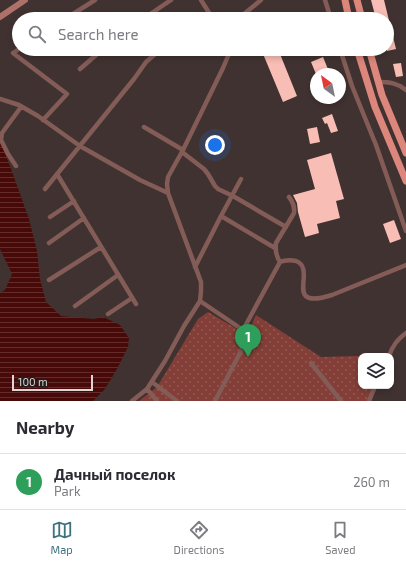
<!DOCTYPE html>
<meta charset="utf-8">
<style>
body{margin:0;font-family:"Exo 2",sans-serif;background:#f7f7f7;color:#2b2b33}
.controls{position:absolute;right:12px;bottom:12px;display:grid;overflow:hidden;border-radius:8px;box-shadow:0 2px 6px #0003}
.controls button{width:36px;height:36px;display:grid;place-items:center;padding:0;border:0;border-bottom:1px solid #e1e1e2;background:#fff;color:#2b2b33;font:20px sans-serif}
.compass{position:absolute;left:310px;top:68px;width:36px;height:36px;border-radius:50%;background:#fff;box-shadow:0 2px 6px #0003;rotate:327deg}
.scale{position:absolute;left:12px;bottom:10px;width:81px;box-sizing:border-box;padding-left:4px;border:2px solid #dfd6d5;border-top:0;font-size:11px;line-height:14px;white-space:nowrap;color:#dfd6d5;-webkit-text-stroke:3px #221c1b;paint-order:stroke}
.you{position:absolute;left:215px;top:145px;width:14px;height:14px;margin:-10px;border:3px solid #fff;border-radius:50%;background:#1a73e8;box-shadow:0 0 0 6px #1a73e833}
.badge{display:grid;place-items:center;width:26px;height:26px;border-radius:50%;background:#3d737f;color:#fff;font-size:13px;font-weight:700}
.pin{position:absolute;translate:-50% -33px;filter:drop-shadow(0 1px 2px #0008)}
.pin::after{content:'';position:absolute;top:21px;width:14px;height:12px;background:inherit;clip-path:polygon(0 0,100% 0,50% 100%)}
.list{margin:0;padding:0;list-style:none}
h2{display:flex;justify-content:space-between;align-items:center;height:52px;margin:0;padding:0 16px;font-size:17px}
h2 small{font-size:13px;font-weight:400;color:#7c7c81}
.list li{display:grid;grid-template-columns:26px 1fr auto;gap:12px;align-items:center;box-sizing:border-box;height:56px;padding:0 16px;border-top:1px solid #e1e1e2}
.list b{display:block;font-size:15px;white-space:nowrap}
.list p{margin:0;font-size:13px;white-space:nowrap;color:#7c7c81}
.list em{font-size:13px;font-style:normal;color:#7c7c81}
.icon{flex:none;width:22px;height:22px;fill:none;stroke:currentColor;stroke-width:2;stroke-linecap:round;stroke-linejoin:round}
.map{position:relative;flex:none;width:406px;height:401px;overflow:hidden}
.search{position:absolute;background:#fff;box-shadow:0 2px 6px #0003;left:12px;right:12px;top:12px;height:44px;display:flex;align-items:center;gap:10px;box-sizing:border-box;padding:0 14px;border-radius:22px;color:#7c7c81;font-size:15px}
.sheet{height:108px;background:#fff}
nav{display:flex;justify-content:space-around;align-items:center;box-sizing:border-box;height:56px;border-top:1px solid #e1e1e2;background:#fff;font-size:11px;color:#7c7c81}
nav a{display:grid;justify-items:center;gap:2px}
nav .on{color:#3d737f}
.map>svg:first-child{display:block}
.grass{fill:url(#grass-dots)}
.water{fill:url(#water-rules)}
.building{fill:#f8bdb4}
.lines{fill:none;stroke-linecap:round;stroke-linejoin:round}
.minor{stroke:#845c57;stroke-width:4.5}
.secondary{stroke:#ae7169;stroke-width:6}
.trunk{stroke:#dd867c;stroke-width:7}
</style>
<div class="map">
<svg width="406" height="401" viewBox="0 0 406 401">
<defs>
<pattern id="grass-dots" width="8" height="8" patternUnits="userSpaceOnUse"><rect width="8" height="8" fill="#833e37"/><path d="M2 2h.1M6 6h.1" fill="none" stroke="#945953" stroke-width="1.8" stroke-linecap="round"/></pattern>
<pattern id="water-rules" width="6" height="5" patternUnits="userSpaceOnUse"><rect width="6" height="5" fill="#480a08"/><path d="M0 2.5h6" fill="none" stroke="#622d2b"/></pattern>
</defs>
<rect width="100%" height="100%" fill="#403230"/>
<path class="grass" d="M 208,312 L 247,335 L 256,315 L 321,357 L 392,355 L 391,356 L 361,356 L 361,386 L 378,386 L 371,401 L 139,401 L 157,387 L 198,319 Z"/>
<path class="water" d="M 0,141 L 10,166 L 29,219 L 37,251 L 40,279 L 46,302 L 61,316 L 94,319 L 103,317 L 112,321 L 120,325 L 129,338 L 128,347 L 117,369 L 105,389 L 93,401 L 0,401 L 0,293 L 5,290 L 12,274 L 0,249 Z"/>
<path class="building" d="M 371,0 L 384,0 L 396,49 L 387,51 L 387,19 L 376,19 Z
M 261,49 L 278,49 L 297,96 L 283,102 Z
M 323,57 L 330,74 L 316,74 L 311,62 Z
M 401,63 L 403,76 L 396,77 L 393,64 Z
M 332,114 L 338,131 L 331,133 L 327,123 L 325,124 L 322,118 Z
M 317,127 L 320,142 L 310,144 L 307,129 Z
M 331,153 L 344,199 L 336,201 L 340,218 L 317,224 L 319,233 L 305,237 L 298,212 L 297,203 L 293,195 L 315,189 L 307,160 Z
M 394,220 L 401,239 L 390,243 L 383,224 Z"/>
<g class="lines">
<path class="minor" d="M 201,0 L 213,19
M 325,0 L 331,19
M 65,19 L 95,0
M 143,19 L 171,0
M 214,19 L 219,17 L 226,19
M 238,19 L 261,0
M 19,49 L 13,53 L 67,94 L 43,120
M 340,49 L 352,86 L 376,145 L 406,231
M 80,69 L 103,49
M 378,82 C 390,82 397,83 406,90
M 0,99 L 19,105 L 38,116 L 80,146 L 140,180 L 168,193
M 144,127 L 183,150
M 182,152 L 204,169 L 208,174 L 215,186 L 218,189 L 233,196 L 286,227
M 16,166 L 8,154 L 1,140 L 2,133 L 21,107
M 57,174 L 136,304
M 45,189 L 134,79 L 146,62 L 161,49
M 221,216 L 275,248
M 50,217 L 74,201
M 49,243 L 84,218
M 280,262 C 276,256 275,251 276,243 L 294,213 C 295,206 293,202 289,197
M 195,267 L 221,216 L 241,179
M 49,280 L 101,247
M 200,301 L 243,330 L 280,262 C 285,260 291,260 296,261 C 318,269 281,311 332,295 L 406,265
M 75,306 L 118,275
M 108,314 L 132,298
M 389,356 C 393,345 397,340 406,333
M 311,363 L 341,401
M 152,382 L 177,401
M 147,389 L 157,401
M 132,401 L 147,389 L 165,361 L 184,326 L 200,301 L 201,291 L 201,282 L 168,193 L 167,184 L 168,177 L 183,150 L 223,68 L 231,49
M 215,401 L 241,351 L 246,336 L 243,330
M 369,401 L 375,386"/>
<path class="secondary" d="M 0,17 L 25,0"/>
<path class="trunk" d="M 345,0 L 349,19
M 357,0 L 362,19
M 357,49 L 375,107 L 406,181
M 369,49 L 382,95 L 406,153"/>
</g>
</svg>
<div class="controls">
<button><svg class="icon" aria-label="layers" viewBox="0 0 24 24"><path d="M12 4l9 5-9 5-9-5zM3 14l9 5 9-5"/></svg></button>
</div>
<svg class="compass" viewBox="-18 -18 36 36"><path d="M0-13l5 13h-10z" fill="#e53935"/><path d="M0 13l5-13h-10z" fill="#7c7c81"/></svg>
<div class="scale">100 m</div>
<div class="you"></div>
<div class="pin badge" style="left:248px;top:357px;background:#2e9e5b">1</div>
<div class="search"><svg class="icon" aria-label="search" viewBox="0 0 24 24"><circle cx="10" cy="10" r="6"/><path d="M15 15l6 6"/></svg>Search here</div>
</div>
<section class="sheet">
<h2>Nearby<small></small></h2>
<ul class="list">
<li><span class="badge" style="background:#2e9e5b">1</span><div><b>Дачный поселок</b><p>Park</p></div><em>260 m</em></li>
</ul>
</section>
<nav>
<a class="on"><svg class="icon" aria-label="map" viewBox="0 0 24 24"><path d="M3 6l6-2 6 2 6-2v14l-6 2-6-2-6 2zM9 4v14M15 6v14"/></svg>Map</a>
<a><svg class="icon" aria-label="directions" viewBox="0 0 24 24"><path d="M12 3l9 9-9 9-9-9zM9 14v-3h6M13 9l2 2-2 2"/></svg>Directions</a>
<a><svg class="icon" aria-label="saved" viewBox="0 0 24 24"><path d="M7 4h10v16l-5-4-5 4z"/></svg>Saved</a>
</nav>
